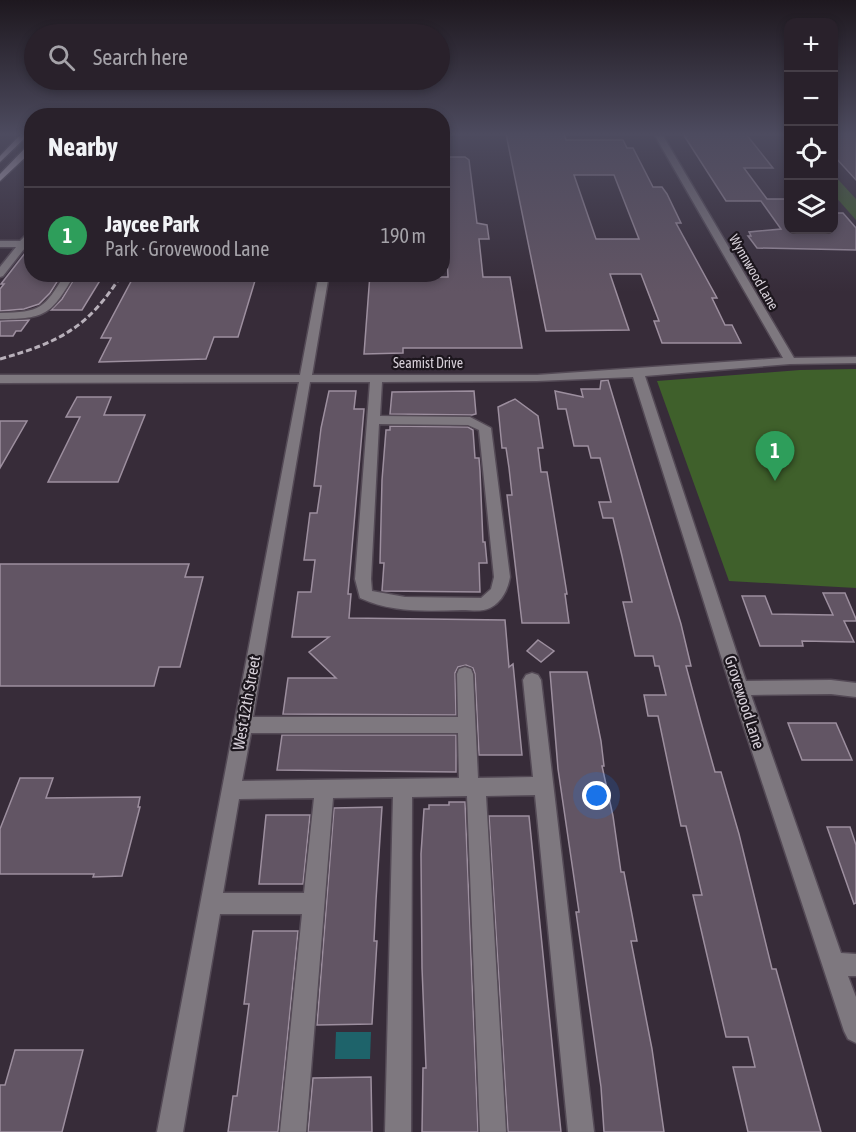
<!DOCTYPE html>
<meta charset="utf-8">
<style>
body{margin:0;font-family:"Asap Condensed",sans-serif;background:#312933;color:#f1f3f6}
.controls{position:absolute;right:18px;top:18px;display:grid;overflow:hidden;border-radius:12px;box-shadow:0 3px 9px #0003}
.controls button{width:54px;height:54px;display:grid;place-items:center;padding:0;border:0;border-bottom:2px solid #453e47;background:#29212b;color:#f1f3f6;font:30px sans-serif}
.you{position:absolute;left:597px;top:796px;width:21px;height:21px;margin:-15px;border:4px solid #fff;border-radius:50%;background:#1a73e8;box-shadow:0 0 0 9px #1a73e833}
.badge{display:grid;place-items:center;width:39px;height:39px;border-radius:50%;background:#1a73e8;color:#fff;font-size:20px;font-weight:700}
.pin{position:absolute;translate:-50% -50px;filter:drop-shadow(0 2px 3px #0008)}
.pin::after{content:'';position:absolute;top:32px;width:21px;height:18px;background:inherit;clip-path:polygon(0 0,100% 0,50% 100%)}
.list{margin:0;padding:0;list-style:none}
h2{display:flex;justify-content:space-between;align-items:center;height:78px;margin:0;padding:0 24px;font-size:26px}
h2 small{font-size:20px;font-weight:400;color:#a5a3a9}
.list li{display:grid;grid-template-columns:39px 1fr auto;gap:18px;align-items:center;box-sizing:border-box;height:96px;padding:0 24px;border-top:2px solid #453e47}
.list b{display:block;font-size:22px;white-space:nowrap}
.list p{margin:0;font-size:20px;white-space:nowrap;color:#a5a3a9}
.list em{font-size:20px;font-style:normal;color:#a5a3a9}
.icon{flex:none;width:33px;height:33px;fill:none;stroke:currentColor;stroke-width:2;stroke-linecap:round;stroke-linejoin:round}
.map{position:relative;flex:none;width:856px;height:1132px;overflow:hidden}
.search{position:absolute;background:#29212b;box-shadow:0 3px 9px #0003;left:24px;top:24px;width:426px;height:66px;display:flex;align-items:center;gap:15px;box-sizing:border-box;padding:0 21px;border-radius:33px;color:#a5a3a9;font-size:22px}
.panel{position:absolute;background:#29212b;box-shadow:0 3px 9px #0003;left:24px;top:108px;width:426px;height:174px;border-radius:24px}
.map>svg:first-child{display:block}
.green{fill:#3f602b}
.water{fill:#1e636a}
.building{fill:#625564;stroke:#9d8f9f;stroke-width:1.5;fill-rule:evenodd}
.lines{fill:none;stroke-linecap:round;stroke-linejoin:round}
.minor-casing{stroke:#544a56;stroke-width:3}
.major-casing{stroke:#544a56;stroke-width:3}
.minor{fill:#7e787f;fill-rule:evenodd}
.major{fill:#ccc0ce;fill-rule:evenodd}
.rail{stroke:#b8b0ba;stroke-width:3;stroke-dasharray:6 3;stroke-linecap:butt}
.labels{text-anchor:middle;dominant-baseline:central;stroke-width:4.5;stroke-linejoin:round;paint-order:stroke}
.far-street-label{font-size:14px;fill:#d7d0d9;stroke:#1c161d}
.street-label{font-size:16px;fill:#d7d0d9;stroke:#1c161d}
</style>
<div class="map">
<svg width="856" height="1132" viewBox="0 0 856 1132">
<rect width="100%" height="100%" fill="#372c39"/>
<path class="green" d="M 834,175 L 856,199 L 856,220 L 834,195 Z
M 856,369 L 856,588 L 729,581 L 657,381 L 800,370 Z"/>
<path class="water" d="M 336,1032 L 371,1032 L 370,1059 L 335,1059 Z"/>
<path class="building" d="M 506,134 L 564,134 L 566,140 L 623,140 L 627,148 L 633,148 L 653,187 L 662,187 L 667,194 L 681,223 L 676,223 L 717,298 L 712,298 L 725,325 L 732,325 L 741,343 L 662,343 L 654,321 L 659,321 L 641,274 L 610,274 L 629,330 L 546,331 ZM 574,175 L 614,175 L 639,239 L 596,239 Z
M 683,134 L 746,134 L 773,168 L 744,168 L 767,199 L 789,199 L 789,230 L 834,230 L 834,213 L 843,213 L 856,228 L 856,250 L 757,248 L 748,236 L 751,236 L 749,232 L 781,229 L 761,201 L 726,201 Z
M 834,134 L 856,134 L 856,180 L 834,156 Z
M 442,157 L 465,157 L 469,160 L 477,223 L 487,225 L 489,239 L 479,239 L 483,277 L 510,277 L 522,348 L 403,348 L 403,353 L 364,354 L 370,274 L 387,274 L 389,277 L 448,277 Z
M 32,244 L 32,274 L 62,274 L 50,293 L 39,304 L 24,309 L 0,311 L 0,289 L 4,284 L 1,284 Z
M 77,274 L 104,274 L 82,310 L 51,310 L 62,299 Z
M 135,274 L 257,274 L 238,337 L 214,337 L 206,359 L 99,362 L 111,338 L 101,338 Z
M 29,320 L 21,331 L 16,331 L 13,336 L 0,336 L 0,321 Z
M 608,380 L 681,624 L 691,666 L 686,666 L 701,722 L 715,772 L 721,772 L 739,834 L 772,969 L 776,969 L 821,1132 L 748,1132 L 733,1067 L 755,1067 L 748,1037 L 726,1037 L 693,895 L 702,895 L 686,826 L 681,826 L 658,716 L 648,716 L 644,695 L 666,695 L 659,666 L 655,666 L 653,656 L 635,656 L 623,602 L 632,602 L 622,556 L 613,518 L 603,518 L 599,502 L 611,502 L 600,458 L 591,458 L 588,446 L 574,446 L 566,409 L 558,409 L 555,391 L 583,397 L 581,389 L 600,389 L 601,381 Z
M 329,391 L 356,391 L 354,409 L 364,409 L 348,594 L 351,594 L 349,618 L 505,620 L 509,667 L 513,664 L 522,755 L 479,755 L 475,674 L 473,668 L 466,665 L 458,667 L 455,673 L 456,715 L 283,714 L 288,678 L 336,678 L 309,652 L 329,637 L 292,637 L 298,592 L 311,592 L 315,560 L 304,560 L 310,513 L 317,513 L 321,486 L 314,486 L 321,428 Z
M 474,391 L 476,414 L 472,415 L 390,414 L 392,392 Z
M 77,397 L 111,397 L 104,415 L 145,415 L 118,482 L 48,482 L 80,417 L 66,417 Z
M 515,399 L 538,416 L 543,448 L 538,448 L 541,472 L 547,472 L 567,594 L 565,594 L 569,623 L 522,623 L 507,495 L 512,495 L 509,468 L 506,448 L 502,448 L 498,407 Z
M 0,421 L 27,421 L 0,468 Z
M 390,426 L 468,427 L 473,430 L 475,458 L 479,458 L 480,471 L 483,542 L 485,542 L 487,563 L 479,563 L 480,592 L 382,591 L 384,563 L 380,563 L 382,480 L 386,430 L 390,430 Z
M 0,564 L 189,564 L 185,577 L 203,577 L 180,667 L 159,667 L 154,686 L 0,686 Z
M 823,593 L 845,593 L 856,619 L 856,621 L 844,621 L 854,642 L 802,641 L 803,646 L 760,646 L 742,596 L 765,596 L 772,614 L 833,615 Z
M 538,640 L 554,651 L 541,662 L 527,651 Z
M 550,672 L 587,672 L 601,741 L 604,766 L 602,766 L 613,816 L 621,872 L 624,872 L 637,941 L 631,941 L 652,1049 L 664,1132 L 604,1132 L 601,1087 L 576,912 L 579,912 L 558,769 Z
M 788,723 L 836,723 L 852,760 L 802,760 Z
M 282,735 L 456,735 L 456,772 L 277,770 Z
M 20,778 L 53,778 L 46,798 L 140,797 L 138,807 L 140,807 L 122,876 L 93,877 L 94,874 L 0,874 L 0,829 Z
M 449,802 L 465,802 L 478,1132 L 422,1132 L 423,1068 L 426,1068 L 422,968 L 421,854 L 424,809 L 429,809 L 429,805 L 449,805 Z
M 382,807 L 376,900 L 374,941 L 377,941 L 372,1024 L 317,1025 L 334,808 Z
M 266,815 L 310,815 L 303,884 L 259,884 Z
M 489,816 L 529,816 L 561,1132 L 508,1132 Z
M 827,827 L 850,827 L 856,845 L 856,903 L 854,904 Z
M 253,931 L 298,931 L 278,1132 L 228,1132 L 233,1096 L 237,1096 L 249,1004 L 244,1004 Z
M 15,1050 L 83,1050 L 62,1132 L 0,1132 L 0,1085 L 5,1085 Z
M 371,1077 L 372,1132 L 308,1132 L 313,1078 Z"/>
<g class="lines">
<defs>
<path id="minor" d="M 654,134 L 662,134 L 794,358 L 856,357 L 856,363 L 790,364 L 645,376 L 746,681 L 831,680 L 856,683 L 856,697 L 831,694 L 751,695 L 841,953 L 856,954 L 856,976 L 848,976 L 856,997 L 856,1043 L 848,1039 L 844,1031 L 731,688 L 633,377 L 537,381 L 382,382 L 380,416 L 470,417 L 491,428 L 510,577 C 508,589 502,602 490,608 C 482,612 471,610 462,610 C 428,611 392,613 360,598 L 355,579 L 370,382 L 310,382 L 253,717 L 458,717 L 457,674 L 459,669 L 465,667 L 471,669 L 473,674 L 478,778 L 533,777 L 523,680 L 526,675 L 532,673 L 538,675 L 541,680 L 594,1132 L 568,1132 L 535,795 L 486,796 L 506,1132 L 480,1132 L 467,796 L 412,797 L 411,1132 L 385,1132 L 393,797 L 333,798 L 306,1132 L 280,1132 L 302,914 L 220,914 L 183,1132 L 157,1132 L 299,382 L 0,383 L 0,375 L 300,375 L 319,274 L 329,274 L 312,375 L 537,375 L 783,358 ZM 379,424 L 468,425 L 479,430 L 494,577 L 491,589 L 481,598 L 405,597 L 372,591 L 371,579 ZM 251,733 L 458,733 L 459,778 L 242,781 ZM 314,798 L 304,893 L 223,893 L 239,799 Z
M 32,229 L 32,239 L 3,276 L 0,277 L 0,267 L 16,247 L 0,247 L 0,241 L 20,241 Z
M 65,274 L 75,274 C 51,314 47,319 0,319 L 0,313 C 41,312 44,309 65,274 Z"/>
<path id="major" d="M 21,134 L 29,134 L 0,162 L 0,156 Z
M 29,144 L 32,144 L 32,151 L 0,181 L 0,174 Z"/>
</defs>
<use href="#minor" class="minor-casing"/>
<use href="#major" class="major-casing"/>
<use href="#minor" class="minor"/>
<use href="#major" class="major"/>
<path class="rail" d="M 0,359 C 60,342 88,328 122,274"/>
</g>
<linearGradient id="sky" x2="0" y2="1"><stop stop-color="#1e181f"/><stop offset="0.46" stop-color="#4d4b5f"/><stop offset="1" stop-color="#4d4b5f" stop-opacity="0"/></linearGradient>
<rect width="856" height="292" fill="url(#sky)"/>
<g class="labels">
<g class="far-street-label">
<text transform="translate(754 272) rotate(60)">Wynnwood Lane</text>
<text x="428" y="363">Seamist Drive</text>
</g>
<g class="street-label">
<text transform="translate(745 702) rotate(72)">Grovewood Lane</text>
<text transform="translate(246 703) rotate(-80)">West 12th Street</text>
</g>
</g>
</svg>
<div class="controls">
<button>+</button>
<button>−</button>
<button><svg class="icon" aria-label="locate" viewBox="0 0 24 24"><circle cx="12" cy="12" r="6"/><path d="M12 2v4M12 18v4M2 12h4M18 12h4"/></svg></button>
<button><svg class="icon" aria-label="layers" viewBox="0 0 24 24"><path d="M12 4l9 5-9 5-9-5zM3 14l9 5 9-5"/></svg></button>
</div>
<div class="you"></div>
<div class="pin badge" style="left:775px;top:481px;background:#2e9e5b">1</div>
<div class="search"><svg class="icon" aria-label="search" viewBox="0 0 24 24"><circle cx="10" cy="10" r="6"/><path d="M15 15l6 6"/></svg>Search here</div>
<section class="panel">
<h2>Nearby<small></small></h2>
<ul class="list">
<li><span class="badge" style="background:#2e9e5b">1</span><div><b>Jaycee Park</b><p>Park · Grovewood Lane</p></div><em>190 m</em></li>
</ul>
</section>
</div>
